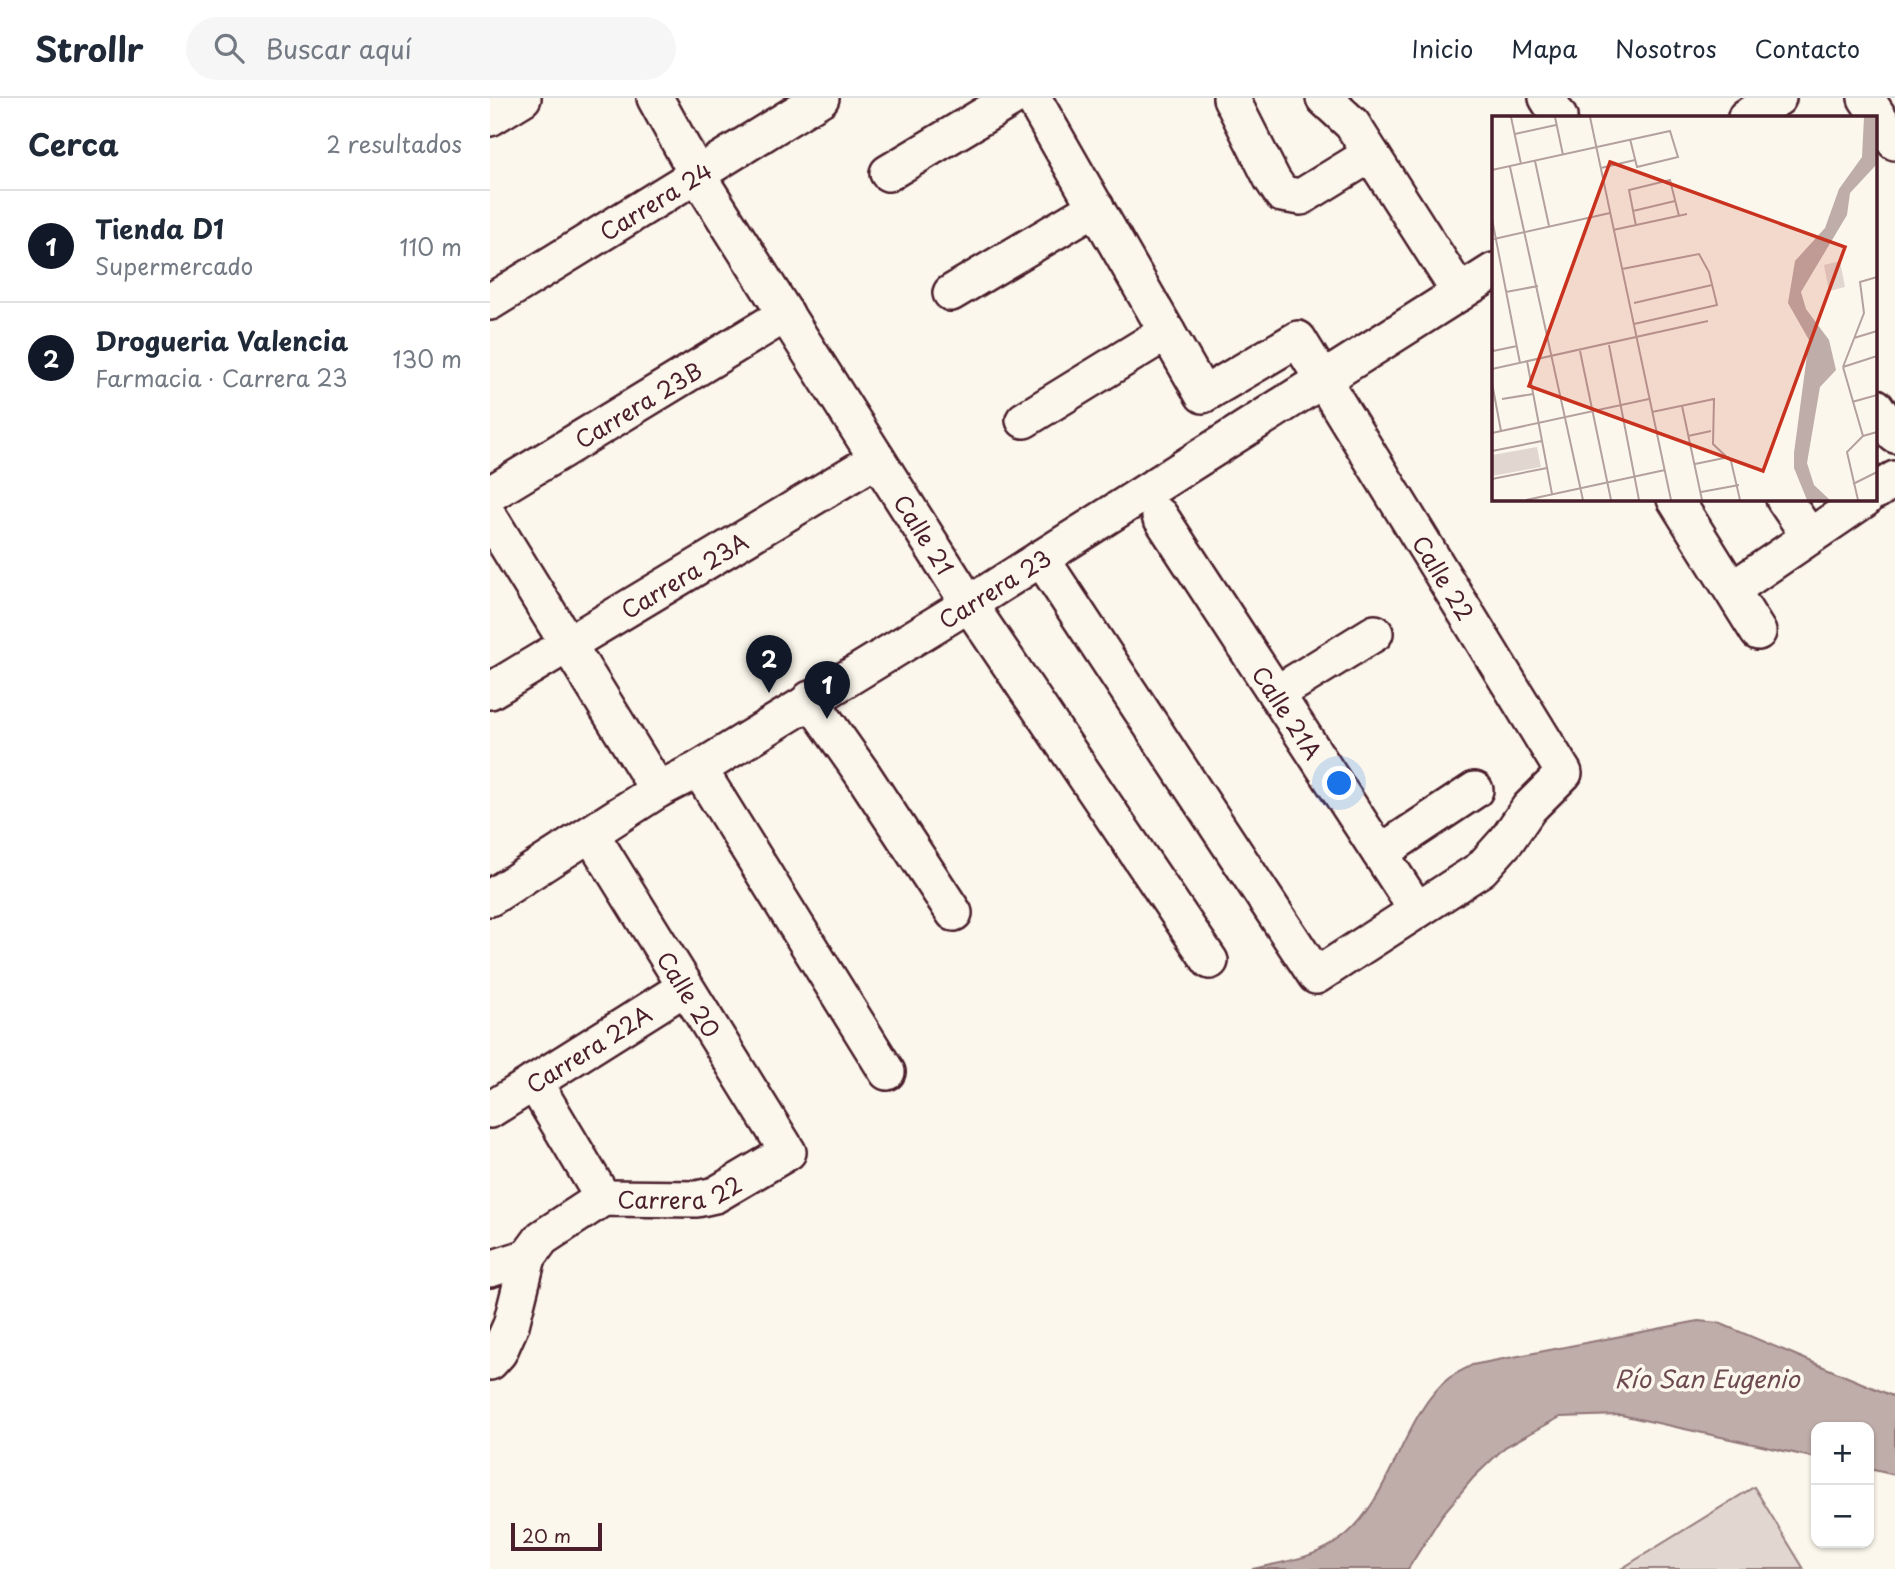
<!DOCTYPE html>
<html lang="es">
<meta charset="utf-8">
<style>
body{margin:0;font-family:"Playpen Sans",sans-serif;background:#f6f6f7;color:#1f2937}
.controls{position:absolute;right:21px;bottom:21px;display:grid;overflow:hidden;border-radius:14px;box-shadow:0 2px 5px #0004}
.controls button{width:63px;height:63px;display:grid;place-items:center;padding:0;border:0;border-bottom:2px solid #e0e1e3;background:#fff;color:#1f2937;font:35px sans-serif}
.scale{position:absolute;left:21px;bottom:18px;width:91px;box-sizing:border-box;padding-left:7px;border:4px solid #4a1f2b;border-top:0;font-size:19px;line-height:24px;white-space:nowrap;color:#4a1f2b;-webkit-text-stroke:5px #fbf7ec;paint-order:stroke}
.you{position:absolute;left:850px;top:686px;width:24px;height:24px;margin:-18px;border:5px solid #fff;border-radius:50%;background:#1a73e8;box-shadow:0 0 0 10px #1a73e833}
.badge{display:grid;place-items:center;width:46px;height:46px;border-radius:50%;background:#111827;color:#fff;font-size:23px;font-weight:700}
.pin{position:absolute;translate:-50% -58px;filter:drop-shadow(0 2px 4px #0008)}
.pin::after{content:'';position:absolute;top:37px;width:24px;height:21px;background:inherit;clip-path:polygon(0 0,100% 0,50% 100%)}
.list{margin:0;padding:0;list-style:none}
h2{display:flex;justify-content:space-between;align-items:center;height:91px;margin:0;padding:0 28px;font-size:30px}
h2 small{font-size:23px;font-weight:400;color:#747a83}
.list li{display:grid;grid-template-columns:46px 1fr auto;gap:21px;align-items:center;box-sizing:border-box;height:112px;padding:0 28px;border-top:2px solid #e0e1e3}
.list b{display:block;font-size:26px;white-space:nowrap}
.list p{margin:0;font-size:23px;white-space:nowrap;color:#747a83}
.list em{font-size:23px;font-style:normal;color:#747a83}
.icon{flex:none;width:38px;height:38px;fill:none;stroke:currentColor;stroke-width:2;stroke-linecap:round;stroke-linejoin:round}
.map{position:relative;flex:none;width:1405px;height:1471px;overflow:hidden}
header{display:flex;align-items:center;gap:42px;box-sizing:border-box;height:98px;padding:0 35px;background:#fff;border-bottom:2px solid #e0e1e3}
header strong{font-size:33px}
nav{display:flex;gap:38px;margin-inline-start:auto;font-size:24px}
.search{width:490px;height:63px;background:#f6f6f7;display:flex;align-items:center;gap:18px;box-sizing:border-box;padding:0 24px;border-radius:38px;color:#747a83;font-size:26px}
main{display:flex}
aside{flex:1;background:#fff}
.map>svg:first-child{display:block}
.green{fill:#e2d7d0;stroke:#967b7e;stroke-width:2}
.water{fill:#bfadaa;stroke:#907477;stroke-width:2}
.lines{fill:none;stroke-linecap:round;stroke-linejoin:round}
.minor-casing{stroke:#4a1f2b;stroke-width:40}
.minor{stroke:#fbf7ec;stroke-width:35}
.labels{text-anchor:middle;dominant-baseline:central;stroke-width:7;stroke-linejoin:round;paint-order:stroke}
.street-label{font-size:23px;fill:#4a1f2b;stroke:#fbf7ec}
.water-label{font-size:24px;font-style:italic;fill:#6d4a51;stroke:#fbf7ec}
.inset-road{fill:none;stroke:#b4a19f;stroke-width:2}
.view{fill:#c8321e;fill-opacity:0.15;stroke:#c8321e;stroke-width:3.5}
.inset-edge{fill:none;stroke:#4a1f2b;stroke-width:3.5}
</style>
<header>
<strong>Strollr</strong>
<div class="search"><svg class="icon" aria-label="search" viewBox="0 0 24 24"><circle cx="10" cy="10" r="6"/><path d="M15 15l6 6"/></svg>Buscar aquí</div>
<nav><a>Inicio</a><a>Mapa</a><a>Nosotros</a><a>Contacto</a></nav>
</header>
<main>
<aside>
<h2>Cerca<small>2 resultados</small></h2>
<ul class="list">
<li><span class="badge">1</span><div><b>Tienda D1</b><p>Supermercado</p></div><em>110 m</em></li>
<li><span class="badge">2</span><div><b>Drogueria Valencia</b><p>Farmacia · Carrera 23</p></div><em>130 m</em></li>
</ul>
</aside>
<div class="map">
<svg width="1405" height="1471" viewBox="0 0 1405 1471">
<rect width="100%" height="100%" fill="#fbf7ec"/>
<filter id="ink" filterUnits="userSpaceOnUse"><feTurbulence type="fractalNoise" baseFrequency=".0143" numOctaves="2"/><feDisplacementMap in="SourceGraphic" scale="14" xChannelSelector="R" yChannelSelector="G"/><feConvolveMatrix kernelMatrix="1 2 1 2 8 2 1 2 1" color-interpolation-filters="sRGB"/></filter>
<g filter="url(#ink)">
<path class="green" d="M 1264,1389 L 1314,1471 L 1131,1471 Z"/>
<path class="water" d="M 1208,1223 L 1229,1225 L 1405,1299 L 1405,1377 L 1379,1371 L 1379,1329 L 1326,1329 L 1326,1360 L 1131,1317 L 1070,1319 L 1015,1349 L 983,1380 L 952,1417 L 918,1471 L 762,1471 C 793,1464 826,1460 852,1440 C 902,1402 912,1317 959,1280 C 966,1275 975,1271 982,1267 Z"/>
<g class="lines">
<defs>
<g id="minor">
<path id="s1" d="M 165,0 L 208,78 L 479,506 L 720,863"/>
<path id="s2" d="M 543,0 L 713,297 L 808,241 L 1074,675 L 1039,710 L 1017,742 L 991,771 L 826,878 L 551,460"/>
<path d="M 741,0 L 782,81 L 792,96 L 811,99 L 881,56"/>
<path d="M 834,0 L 862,26 L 970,195"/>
<path d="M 1057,0 L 1069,19"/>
<path d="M 1376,0 L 1405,44"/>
<path d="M 1256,19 L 1288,0"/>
<path d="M 0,20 L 33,0"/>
<path d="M 398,75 L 523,0"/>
<path d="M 461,195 L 606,109"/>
<path id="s3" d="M 0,204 L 331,0"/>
<path d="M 1386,309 L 1405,337"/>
<path d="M 534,322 L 677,234"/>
<path d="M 1386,393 L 1405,381"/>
<path id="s4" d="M 0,396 L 296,216"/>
<path d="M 1185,401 L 1268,534"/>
<path d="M 1294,401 L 1319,438"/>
<path id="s5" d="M 670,418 L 927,812"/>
<path d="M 0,420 L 168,692"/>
<path d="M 1243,491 L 1375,401"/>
<path id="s6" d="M 0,593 L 387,361"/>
<path d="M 786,596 L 885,535"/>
<path d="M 320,601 L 372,675 L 464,815"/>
<path d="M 209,671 L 397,974"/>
<path d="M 890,755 L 985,692"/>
<path id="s7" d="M 0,800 L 168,692 L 209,671 L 479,506 L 1004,173"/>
<path d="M 44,984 L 113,1100"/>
<path id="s8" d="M 0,1012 L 194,890"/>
<path d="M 0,1171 L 38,1159"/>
<path id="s9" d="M 0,1264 L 9,1254 L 21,1227 L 38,1159 L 52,1140 L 113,1100 L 207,1101 L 225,1097 L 298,1054 L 101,736"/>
</g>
</defs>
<use href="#minor" class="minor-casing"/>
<use href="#minor" class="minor"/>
</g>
</g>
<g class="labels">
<g class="street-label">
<text stroke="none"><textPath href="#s3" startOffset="194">Carrera 24</textPath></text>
<text stroke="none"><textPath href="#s4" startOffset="173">Carrera 23B</textPath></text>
<text stroke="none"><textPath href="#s1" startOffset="513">Calle 21</textPath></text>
<text stroke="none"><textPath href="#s6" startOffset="226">Carrera 23A</textPath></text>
<text stroke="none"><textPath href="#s2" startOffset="732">Calle 22</textPath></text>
<text stroke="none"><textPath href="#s7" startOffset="592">Carrera 23</textPath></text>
<text stroke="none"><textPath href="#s5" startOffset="234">Calle 21A</textPath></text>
<text transform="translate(199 896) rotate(58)">Calle 20</text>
<text stroke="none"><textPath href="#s8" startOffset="116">Carrera 22A</textPath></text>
<text stroke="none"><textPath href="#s9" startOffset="287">Carrera 22</textPath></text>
</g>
<g class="water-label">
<text x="1217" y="1280">Río San Eugenio</text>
</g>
</g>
<g transform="translate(1002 18)">
<rect width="385" height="385" fill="#fbf7ec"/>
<path d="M 348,145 L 353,171 L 337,175 L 332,149 ZM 45,331 L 49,351 L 0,360 L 0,339 Z" fill="#e2d7d0"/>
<path d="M 372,1 L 385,1 L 384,49 L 358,77 L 355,99 L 309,176 L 314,193 L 337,224 L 344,254 L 328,271 L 315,347 L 322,369 L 338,384 L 315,384 L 302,352 L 302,337 L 317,224 L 296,187 L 303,145 L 333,112 L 347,73 L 370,41 Z" fill="#bfadaa"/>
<path class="inset-road" d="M 19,1 L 29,48M 63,1 L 71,39M 98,1 L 179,384M 23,18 L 64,9M 43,45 L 57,110M 18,51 L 91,384M 109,52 L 143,44M 0,54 L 178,15 L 186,41 L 145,51 L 138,23M 141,95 L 183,85M 0,103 L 28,247M 144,110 L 137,74 L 178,64 L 187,100M 121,114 L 195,98M 2,123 L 118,97M 130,153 L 207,138 L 217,156 L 225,189 L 142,208M 14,176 L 46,170M 142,187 L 220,169M 362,222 L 385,215M 117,229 L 147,384M 0,230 L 1,235 L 25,230M 88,235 L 119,384M 35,245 L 60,378M 351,251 L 372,197 L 368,166 L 385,161M 351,251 L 371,320M 351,251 L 385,240M 0,253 L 216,205M 0,267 L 9,315M 10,283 L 41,278M 360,286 L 385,279M 190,290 L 210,384M 160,296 L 222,283 L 221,328 L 239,345 L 248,384M 0,317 L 157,283M 196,320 L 219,315M 0,335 L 50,325M 203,348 L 237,341M 0,363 L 55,352M 361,368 L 385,356M 209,376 L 247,369M 34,384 L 173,354M 366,384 L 355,336 L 371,320 L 385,316"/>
<path class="view" d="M 118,46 L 353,131 L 271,355 L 37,270 Z"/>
<rect width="385" height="385" class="inset-edge"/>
</g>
</svg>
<div class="controls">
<button>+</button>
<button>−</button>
</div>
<div class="scale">20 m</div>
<div class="you"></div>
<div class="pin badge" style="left:337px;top:621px">1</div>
<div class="pin badge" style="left:279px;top:595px">2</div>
</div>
</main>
